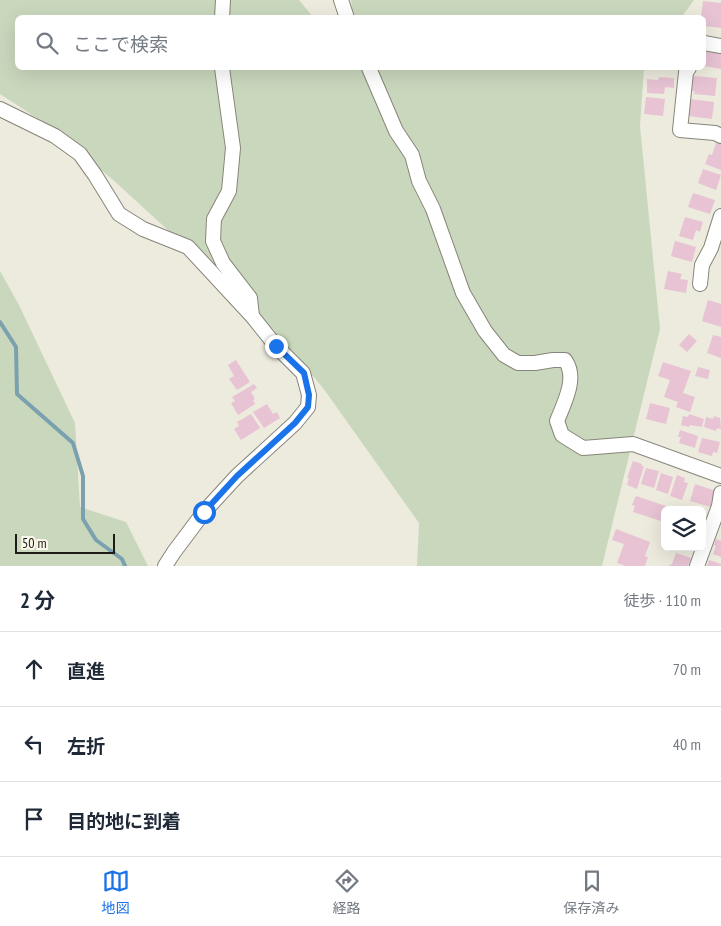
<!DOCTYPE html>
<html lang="ja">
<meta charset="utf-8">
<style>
body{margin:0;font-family:"PT Sans Narrow","Noto Sans JP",sans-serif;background:#f6f6f7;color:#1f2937}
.controls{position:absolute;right:15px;bottom:15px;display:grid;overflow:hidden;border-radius:8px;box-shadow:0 5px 20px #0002}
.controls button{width:45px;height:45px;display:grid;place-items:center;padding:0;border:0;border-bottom:1px solid #e0e1e3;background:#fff;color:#1f2937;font:25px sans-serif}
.scale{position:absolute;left:15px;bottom:12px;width:100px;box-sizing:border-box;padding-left:5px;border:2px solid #1d1c18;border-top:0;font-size:14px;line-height:18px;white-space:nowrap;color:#1d1c18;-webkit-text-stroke:4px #fbf9ec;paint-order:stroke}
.stop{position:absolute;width:15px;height:15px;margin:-11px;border:4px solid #1a73e8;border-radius:50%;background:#fff}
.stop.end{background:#1a73e8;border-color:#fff;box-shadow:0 1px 5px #0008}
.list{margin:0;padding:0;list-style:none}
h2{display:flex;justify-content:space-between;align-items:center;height:65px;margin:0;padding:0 20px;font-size:21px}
h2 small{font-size:16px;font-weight:400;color:#747a83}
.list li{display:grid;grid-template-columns:32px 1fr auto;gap:15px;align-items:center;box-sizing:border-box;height:75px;padding:0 20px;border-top:1px solid #e0e1e3}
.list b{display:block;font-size:19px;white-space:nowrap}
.list em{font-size:16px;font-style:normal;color:#747a83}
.icon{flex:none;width:28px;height:28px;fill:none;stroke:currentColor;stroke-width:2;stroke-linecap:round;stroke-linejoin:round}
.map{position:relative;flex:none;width:721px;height:566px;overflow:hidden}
.search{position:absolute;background:#fff;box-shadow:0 5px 20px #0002;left:15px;right:15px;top:15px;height:55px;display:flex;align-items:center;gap:12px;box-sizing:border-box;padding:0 18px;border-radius:8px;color:#747a83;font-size:19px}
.sheet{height:290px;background:#fff}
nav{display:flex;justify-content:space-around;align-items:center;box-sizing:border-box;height:70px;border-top:1px solid #e0e1e3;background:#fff;font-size:14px;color:#747a83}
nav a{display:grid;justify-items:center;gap:2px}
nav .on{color:#1a73e8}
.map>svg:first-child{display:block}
.green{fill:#c9d8bd}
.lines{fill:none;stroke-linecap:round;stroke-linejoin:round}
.stream{stroke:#7ba1af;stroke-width:4}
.building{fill:#e7c3d4}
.street-casing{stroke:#878579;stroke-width:16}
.street{stroke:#fff;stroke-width:14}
.route{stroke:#1a73e8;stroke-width:6}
</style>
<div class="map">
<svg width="721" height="566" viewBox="0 0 721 566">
<rect width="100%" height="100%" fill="#edebde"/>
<path class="green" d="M 0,0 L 299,0 L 313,17 L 18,18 L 18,68 L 644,68 L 640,126 L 660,329 L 602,566 L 417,566 L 419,523 L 323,388 L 263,317 L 112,179 L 43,122 L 0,94 Z
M 351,0 L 694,0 L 681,18 L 353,17 Z
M 0,271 L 19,305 L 75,423 L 80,507 L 126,522 L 148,566 L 0,566 Z"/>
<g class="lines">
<path class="stream" d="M 0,322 L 16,347 L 17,394 L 73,443 L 83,476 L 83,519 L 96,540 L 122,559 L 125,566"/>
</g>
<path class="building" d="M 703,1 L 721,3 L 721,28 L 705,26 L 706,18 L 701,17 Z
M 706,50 L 721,53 L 721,69 L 704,66 Z
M 693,76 L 717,78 L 715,96 L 694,94 L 695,91 L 692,91 Z
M 659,77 L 674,78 L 674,88 L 665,87 L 664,94 L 647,93 L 647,79 L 658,80 Z
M 646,97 L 665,99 L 663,116 L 644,114 Z
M 690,99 L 714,102 L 712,119 L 688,116 Z
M 716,143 L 721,144 L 721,170 L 705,164 L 709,154 L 712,155 Z
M 703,169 L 721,175 L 716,190 L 698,183 Z
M 693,193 L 715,200 L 710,214 L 688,207 Z
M 685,217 L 703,222 L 700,232 L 696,230 L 693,240 L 679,236 Z
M 675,241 L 696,247 L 692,262 L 671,256 Z
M 668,271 L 682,274 L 680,279 L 688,280 L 686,293 L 664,289 Z
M 708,300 L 721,304 L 721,327 L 702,321 Z
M 689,334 L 697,341 L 687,352 L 679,345 Z
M 713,335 L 721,337 L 721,358 L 707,353 Z
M 236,360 L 250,382 L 237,390 L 229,379 L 234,376 L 228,365 Z
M 663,362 L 691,371 L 683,393 L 695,397 L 690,412 L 676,407 L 678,402 L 664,397 L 670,380 L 658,376 Z
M 698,367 L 710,370 L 708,379 L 695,376 Z
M 254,384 L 257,388 L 251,392 L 255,399 L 253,400 L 255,404 L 238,415 L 231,403 L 235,401 L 232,397 Z
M 650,403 L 670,408 L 666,424 L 646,419 Z
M 267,404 L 273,414 L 277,412 L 280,418 L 264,428 L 253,412 Z
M 251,414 L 260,428 L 241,440 L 234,429 L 239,426 L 237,422 Z
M 689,414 L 704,419 L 702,427 L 690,425 L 689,427 L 681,425 L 683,416 L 688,417 Z
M 714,416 L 720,418 L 721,429 L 717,428 L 716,431 L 704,427 L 706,417 L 713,419 Z
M 680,430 L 698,436 L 695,448 L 679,443 L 681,437 L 678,437 Z
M 702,438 L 720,442 L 717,453 L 713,452 L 712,456 L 698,452 Z
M 633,461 L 642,464 L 641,466 L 644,466 L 637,489 L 627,485 L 629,478 L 627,478 Z
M 646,468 L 659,471 L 654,488 L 641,484 Z
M 661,473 L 673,477 L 668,494 L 656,490 Z
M 677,475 L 685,478 L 684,482 L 688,483 L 682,500 L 670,496 Z
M 695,484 L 716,491 L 711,507 L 690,501 Z
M 636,496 L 666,506 L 661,521 L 633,512 L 635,506 L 632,505 Z
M 616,529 L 650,542 L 645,556 L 648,557 L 645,566 L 626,566 L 617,563 L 624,544 L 612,540 Z
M 716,539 L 721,541 L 721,557 L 713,554 L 716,546 L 714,545 Z
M 676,553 L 691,558 L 688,566 L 668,566 L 672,564 Z
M 709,560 L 721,564 L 721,566 L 707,566 Z"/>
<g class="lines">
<defs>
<path id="street" d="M 341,0 L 347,18
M 222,18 L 223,0
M 704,43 L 721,46
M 222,68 L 233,148 L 229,191 L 214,219 L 213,241 L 223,263 L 250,298 L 252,316
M 369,68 L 396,131 L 412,155 L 419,181 L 433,209 L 463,293 L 485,331 L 504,355 L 518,363 L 535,363 L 553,360 L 565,360 C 578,378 564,403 557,421 L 562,435 L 583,448 L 633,444 L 721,476
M 689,68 L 686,72 L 680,130 L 715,133 L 721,136
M 0,109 L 55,136 L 80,154 L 95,175 L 119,214 L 143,229 L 188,247 L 252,316 L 276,346 L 303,373 L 309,395 L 308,407 L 295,423 L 237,476 L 204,512 L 174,552 L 165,566
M 700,284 L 702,265 L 711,248 L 721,216
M 697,566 L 719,506 L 721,493"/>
</defs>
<use href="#street" class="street-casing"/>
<use href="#street" class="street"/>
</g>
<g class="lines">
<path class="route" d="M 204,512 L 237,476 L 295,423 L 308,407 L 309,395 L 304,373 L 276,346"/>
</g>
</svg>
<div class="controls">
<button><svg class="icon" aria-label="layers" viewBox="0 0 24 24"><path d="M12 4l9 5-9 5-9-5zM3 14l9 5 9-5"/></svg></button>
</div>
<div class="scale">50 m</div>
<div class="stop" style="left:204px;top:512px"></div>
<div class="stop end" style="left:276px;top:346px"></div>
<div class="search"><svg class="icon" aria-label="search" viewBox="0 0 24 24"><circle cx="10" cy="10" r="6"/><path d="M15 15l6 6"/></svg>ここで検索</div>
</div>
<section class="sheet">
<h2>2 分<small>徒歩 · 110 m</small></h2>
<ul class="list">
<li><svg class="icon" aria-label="ahead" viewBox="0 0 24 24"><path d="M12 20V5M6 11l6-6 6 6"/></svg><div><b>直進</b></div><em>70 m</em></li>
<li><svg class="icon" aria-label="left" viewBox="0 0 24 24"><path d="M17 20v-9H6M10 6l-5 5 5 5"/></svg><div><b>左折</b></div><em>40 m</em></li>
<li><svg class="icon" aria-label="arrive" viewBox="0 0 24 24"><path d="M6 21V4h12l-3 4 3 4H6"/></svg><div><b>目的地に到着</b></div></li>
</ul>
</section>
<nav>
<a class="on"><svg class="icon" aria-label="map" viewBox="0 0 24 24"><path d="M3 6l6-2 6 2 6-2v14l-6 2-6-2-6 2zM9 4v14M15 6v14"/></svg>地図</a>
<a><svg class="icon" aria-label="directions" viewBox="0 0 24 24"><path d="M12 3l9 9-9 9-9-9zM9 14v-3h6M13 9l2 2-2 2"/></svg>経路</a>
<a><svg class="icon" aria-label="saved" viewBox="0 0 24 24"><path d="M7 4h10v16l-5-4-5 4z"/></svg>保存済み</a>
</nav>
